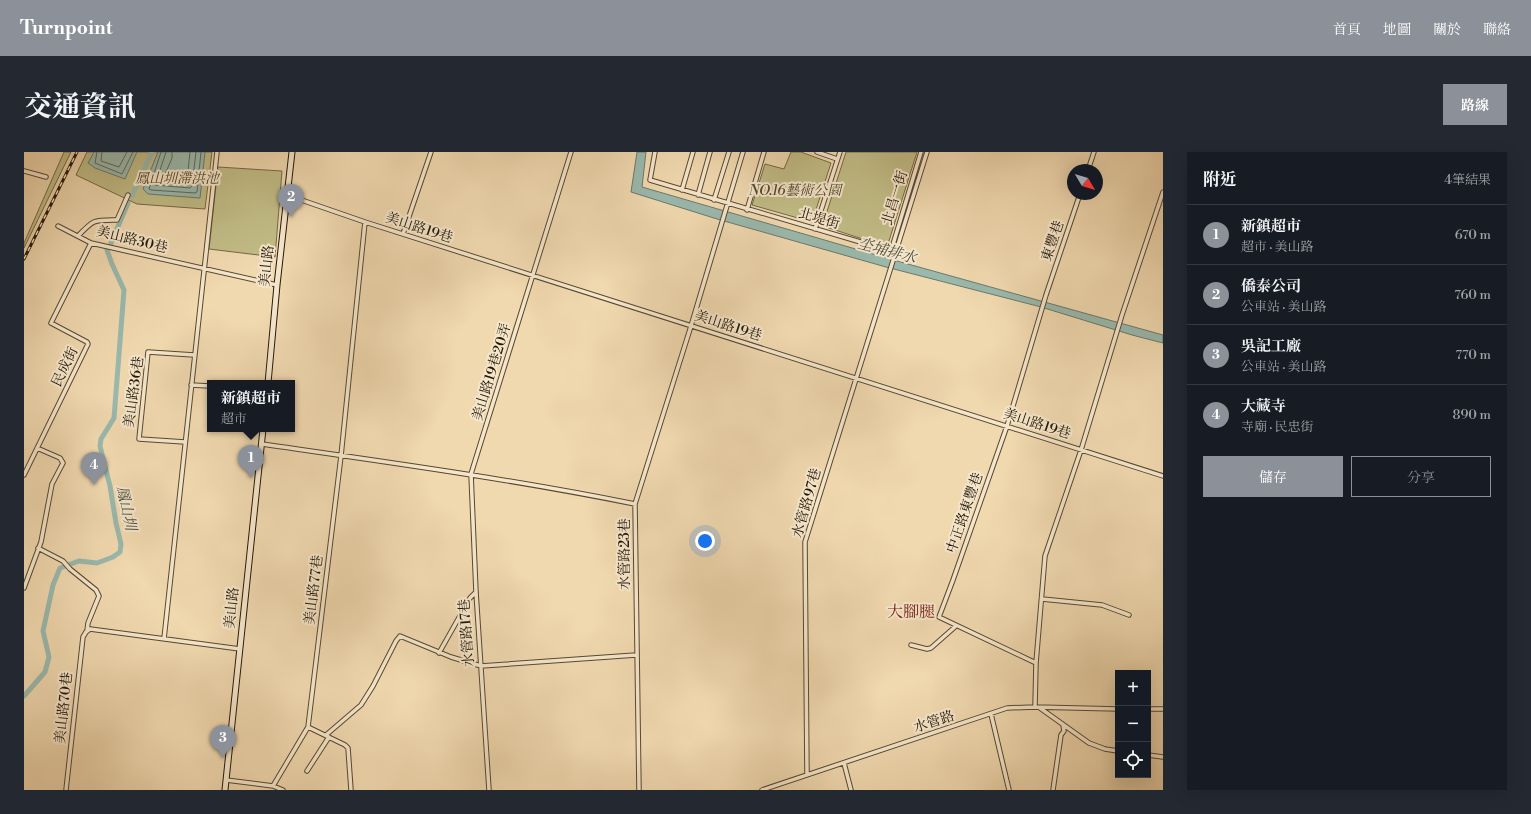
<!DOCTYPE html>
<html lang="zh-TW">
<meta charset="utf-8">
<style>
body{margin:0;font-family:"Libre Bodoni","Noto Serif TC",serif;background:#242831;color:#f1f3f6}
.controls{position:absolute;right:12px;bottom:12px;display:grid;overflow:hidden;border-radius:0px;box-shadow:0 4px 16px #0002}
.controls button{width:36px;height:36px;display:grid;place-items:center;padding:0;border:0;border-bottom:1px solid #363941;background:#171b24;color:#f1f3f6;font:20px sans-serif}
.compass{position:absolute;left:1043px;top:12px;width:36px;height:36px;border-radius:50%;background:#171b24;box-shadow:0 4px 16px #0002;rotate:128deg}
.you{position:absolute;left:681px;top:389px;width:14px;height:14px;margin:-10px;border:3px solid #fff;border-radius:50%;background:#1a73e8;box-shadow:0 0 0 6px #1a73e833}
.badge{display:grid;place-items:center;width:26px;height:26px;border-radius:50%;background:#8c9099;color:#fff;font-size:13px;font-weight:700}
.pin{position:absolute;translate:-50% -33px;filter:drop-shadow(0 1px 2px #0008)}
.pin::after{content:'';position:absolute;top:21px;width:14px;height:12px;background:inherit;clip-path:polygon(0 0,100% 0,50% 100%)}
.popup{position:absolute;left:183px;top:228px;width:88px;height:52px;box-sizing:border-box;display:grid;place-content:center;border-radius:0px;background:#171b24;filter:drop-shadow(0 1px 3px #0005);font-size:13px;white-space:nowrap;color:#9ea1a6}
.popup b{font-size:15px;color:#f1f3f6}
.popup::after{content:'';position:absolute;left:50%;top:100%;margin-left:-8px;border:8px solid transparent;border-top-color:#171b24}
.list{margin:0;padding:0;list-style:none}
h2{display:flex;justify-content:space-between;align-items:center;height:52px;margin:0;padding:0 16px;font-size:17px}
h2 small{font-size:13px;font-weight:400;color:#9ea1a6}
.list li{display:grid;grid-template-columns:26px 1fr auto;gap:12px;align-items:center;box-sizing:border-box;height:60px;padding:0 16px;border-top:1px solid #363941}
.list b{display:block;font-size:15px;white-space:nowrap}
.list p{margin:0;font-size:13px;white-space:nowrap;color:#9ea1a6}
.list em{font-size:13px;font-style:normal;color:#9ea1a6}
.actions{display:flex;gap:8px;padding:12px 16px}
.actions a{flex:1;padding:9px 0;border:1px solid #8c9099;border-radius:0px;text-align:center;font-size:14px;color:#8c9099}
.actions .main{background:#8c9099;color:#fff}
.icon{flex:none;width:22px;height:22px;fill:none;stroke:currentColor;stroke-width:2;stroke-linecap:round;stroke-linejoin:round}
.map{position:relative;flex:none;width:1139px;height:638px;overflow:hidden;border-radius:0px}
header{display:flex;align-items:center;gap:24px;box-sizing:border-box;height:56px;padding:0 20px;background:#8c9099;color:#fff}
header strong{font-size:19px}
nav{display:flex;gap:22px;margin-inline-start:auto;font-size:14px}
.intro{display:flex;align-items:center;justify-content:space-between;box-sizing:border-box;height:96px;padding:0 24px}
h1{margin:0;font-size:28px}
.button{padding:10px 18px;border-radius:0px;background:#8c9099;color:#fff;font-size:14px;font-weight:700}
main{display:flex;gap:24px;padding:0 24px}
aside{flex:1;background:#171b24;border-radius:0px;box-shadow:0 4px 16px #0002}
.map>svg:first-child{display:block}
.green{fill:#c1bc86;stroke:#726a47}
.water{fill:#9ab9ad;stroke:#6b796b}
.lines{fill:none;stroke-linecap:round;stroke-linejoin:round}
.shore{stroke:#5f685a;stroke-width:1}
.canal{stroke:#9ab9ad;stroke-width:5}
.street-casing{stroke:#574832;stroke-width:5.5}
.secondary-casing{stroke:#241808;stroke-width:7}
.street{stroke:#f5e6cb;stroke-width:3.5}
.secondary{stroke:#f5e6cb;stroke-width:5}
.rail-casing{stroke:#241808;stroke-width:3}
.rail{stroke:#f5e6cb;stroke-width:1.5;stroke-dasharray:4.5;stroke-linecap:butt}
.labels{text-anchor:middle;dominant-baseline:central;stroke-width:4;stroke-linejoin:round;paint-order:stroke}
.park-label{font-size:14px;font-style:italic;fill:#53492e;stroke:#f5e6cb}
.street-label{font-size:14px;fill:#241808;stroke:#f5e6cb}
.water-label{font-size:15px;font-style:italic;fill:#4d5042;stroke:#f5e6cb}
.quarter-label{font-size:16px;fill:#7a1f14;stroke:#f5e6cb}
</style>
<header>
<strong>Turnpoint</strong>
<nav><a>首頁</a><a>地圖</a><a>關於</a><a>聯絡</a></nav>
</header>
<div class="intro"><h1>交通資訊</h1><a class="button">路線</a></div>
<main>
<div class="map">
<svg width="1139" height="638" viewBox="0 0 1139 638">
<rect width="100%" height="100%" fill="#f0d8af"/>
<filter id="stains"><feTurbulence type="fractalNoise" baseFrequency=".005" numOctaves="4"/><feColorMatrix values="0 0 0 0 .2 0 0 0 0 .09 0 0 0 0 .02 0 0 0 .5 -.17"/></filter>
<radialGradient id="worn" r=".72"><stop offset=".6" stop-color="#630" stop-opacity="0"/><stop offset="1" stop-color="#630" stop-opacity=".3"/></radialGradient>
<path class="green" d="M 40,0 L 47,0 L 0,96 L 0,91 Z
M 63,0 L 188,0 L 181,57 L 113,52 L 52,23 Z
M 767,0 L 777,0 L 807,11 L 788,70 L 728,53 L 741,12 L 760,17 Z
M 822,0 L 893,0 L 864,92 L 860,94 L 802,75 L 800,69 Z
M 194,15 L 258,19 L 251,105 L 185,97 Z"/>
<path class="water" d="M 70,0 L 113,0 L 101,27 L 71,16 L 64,11 Z
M 134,0 L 181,0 L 176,46 L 124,42 L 119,37 Z
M 613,0 L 622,0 L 618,35 L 866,107 L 1139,183 L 1139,191 L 1108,183 L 1017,155 L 862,115 L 693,67 L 607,40 Z"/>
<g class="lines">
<path class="shore" d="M 73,0 L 71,11 L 98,22 L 109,0
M 78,0 L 77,9 L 95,15 L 103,0
M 137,0 L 125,37 L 127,38 L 171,41 L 173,40 L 177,0
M 142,0 L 131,33 L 166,36 L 168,34 L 172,0
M 148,0 L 148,6 L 139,27 L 161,30 L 163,28 L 166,0"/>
<path class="canal" d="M 108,44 L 128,0
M 87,91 L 104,51
M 0,544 L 21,520 L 25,505 L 19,479 L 29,433 L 36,416 L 55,409 L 73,411 L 89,405 L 96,400 L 97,392 L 92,371 L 86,334 L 76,294 L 77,287 L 90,266 L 100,138 L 88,112 L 83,98"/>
<defs>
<path id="street" d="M 631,0 L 626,28 L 867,99 L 897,0
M 793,0 L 813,7
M 1064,18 L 1070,0
M 0,19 L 22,25
M 658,38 L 669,0
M 263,43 L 341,70 L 1139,324
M 674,43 L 686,0
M 690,48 L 705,0
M 723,58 L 740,0
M 34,74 L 67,91 L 253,133
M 791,77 L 816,0
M 379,82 L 407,0
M 54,84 C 70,67 70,68 93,68 L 104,43
M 167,233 L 186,234
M 161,290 L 115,287 L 124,200 L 170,203
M 238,292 C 363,310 487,327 611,352
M 0,323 L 64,192 L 63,190 L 27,171 L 67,91
M 14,396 L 39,409 L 46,417 L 72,438 L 75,444 L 64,471 L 63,479
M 0,436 L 17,390 L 28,332 L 39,311 L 36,306 L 13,296
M 1018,447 L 1078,453 L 1105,463
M 140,487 L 193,0
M 887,493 L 903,497 L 907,496 L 932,474
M 415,501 L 446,446 L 452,440
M 1012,511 L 1021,404 L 1057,298 L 1098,163 L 1139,40
M 1011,555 L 1012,511 L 915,465 L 929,428 L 983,274 L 1022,143 L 1056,42
M 1016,556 L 1065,591 L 1081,597 L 1094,599
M 1124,557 L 1139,557
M 967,562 L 985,638
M 302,583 L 337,553 L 349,534 L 372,489 L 376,484 L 427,505 L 457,514 L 612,503
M 1124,603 L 1139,605
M 820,611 L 827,638
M 283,619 L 305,585
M 783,623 L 781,390 L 903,0
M 202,628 L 249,634 L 284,575
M 249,634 L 259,638
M 42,638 L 59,485 L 62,480 L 66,477 L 216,497
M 327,638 L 324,596 L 321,593 L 284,575 L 317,304 L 341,70
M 465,638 L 452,440 L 447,322 L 547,0
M 615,638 L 611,352 L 667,174 L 719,0
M 738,638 L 983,556 L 1011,555 L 1094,557
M 1029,638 L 1037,583 L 1040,579 L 1039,573"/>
<path id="secondary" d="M 244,231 L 253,133 L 268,0
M 201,638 L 239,277"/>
</defs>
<use href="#street" class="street-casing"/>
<use href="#secondary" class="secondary-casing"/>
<use href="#street" class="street"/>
<use href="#secondary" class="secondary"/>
<defs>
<path id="rail" d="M 0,107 L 53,0"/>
</defs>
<use href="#rail" class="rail-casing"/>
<use href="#rail" class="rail"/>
</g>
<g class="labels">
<g class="park-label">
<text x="153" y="27">鳳山圳滯洪池</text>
<text x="771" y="39">NO.16藝術公園</text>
</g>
<g class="street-label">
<text transform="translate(871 46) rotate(-73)">北昌一街</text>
<text transform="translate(795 67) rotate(16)">北堤街</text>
<text transform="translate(395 76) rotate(18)">美山路19巷</text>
<text transform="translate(108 88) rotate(14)">美山路30巷</text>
<text transform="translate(1029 89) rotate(-71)">東豐巷</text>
<text transform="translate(243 114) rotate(-84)">美山路</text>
<text transform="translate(704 174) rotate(18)">美山路19巷</text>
<text transform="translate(41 215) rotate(-64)">民成街</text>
<text transform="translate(468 220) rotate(-73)">美山路19巷20弄</text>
<text transform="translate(110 240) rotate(-82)">美山路36巷</text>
<text transform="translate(1013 272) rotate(18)">美山路19巷</text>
<text transform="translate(783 351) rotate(-74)">水管路97巷</text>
<text transform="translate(941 361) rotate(-71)">中正路東豐巷</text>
<text transform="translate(601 402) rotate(-90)">水管路23巷</text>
<text transform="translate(290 438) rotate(-83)">美山路77巷</text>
<text transform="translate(208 456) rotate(-84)">美山路</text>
<text transform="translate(443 481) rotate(-94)">水管路17巷</text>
<text transform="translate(40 556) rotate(-84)">美山路70巷</text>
<text transform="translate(910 570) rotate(-18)">水管路</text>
</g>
<g class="water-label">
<text transform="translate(863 99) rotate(15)">坔埔排水</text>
<text transform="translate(102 356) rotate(78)">鳳山圳</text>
</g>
<g class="quarter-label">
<text x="887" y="460">大腳腿</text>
</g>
</g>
<rect width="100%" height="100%" filter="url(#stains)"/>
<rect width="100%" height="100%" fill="url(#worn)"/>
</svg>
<div class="controls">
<button>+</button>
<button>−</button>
<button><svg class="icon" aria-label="locate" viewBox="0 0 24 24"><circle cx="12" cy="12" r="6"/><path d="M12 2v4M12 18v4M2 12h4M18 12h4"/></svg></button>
</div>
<svg class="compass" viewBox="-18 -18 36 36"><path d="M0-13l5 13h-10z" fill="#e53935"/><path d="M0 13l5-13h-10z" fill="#9ea1a6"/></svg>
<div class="you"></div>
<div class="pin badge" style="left:227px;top:326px">1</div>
<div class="popup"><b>新鎮超市</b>超市</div>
<div class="pin badge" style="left:267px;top:65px">2</div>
<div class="pin badge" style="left:199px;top:606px">3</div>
<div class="pin badge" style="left:70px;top:333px">4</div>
</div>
<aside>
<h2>附近<small>4筆結果</small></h2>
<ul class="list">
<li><span class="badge">1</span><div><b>新鎮超市</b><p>超市 · 美山路</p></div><em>670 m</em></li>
<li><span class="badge">2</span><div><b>僑泰公司</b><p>公車站 · 美山路</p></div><em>760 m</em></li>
<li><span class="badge">3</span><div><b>吳記工廠</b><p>公車站 · 美山路</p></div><em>770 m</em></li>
<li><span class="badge">4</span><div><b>大藏寺</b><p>寺廟 · 民忠街</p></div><em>890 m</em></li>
</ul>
<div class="actions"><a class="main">儲存</a><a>分享</a></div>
</aside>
</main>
